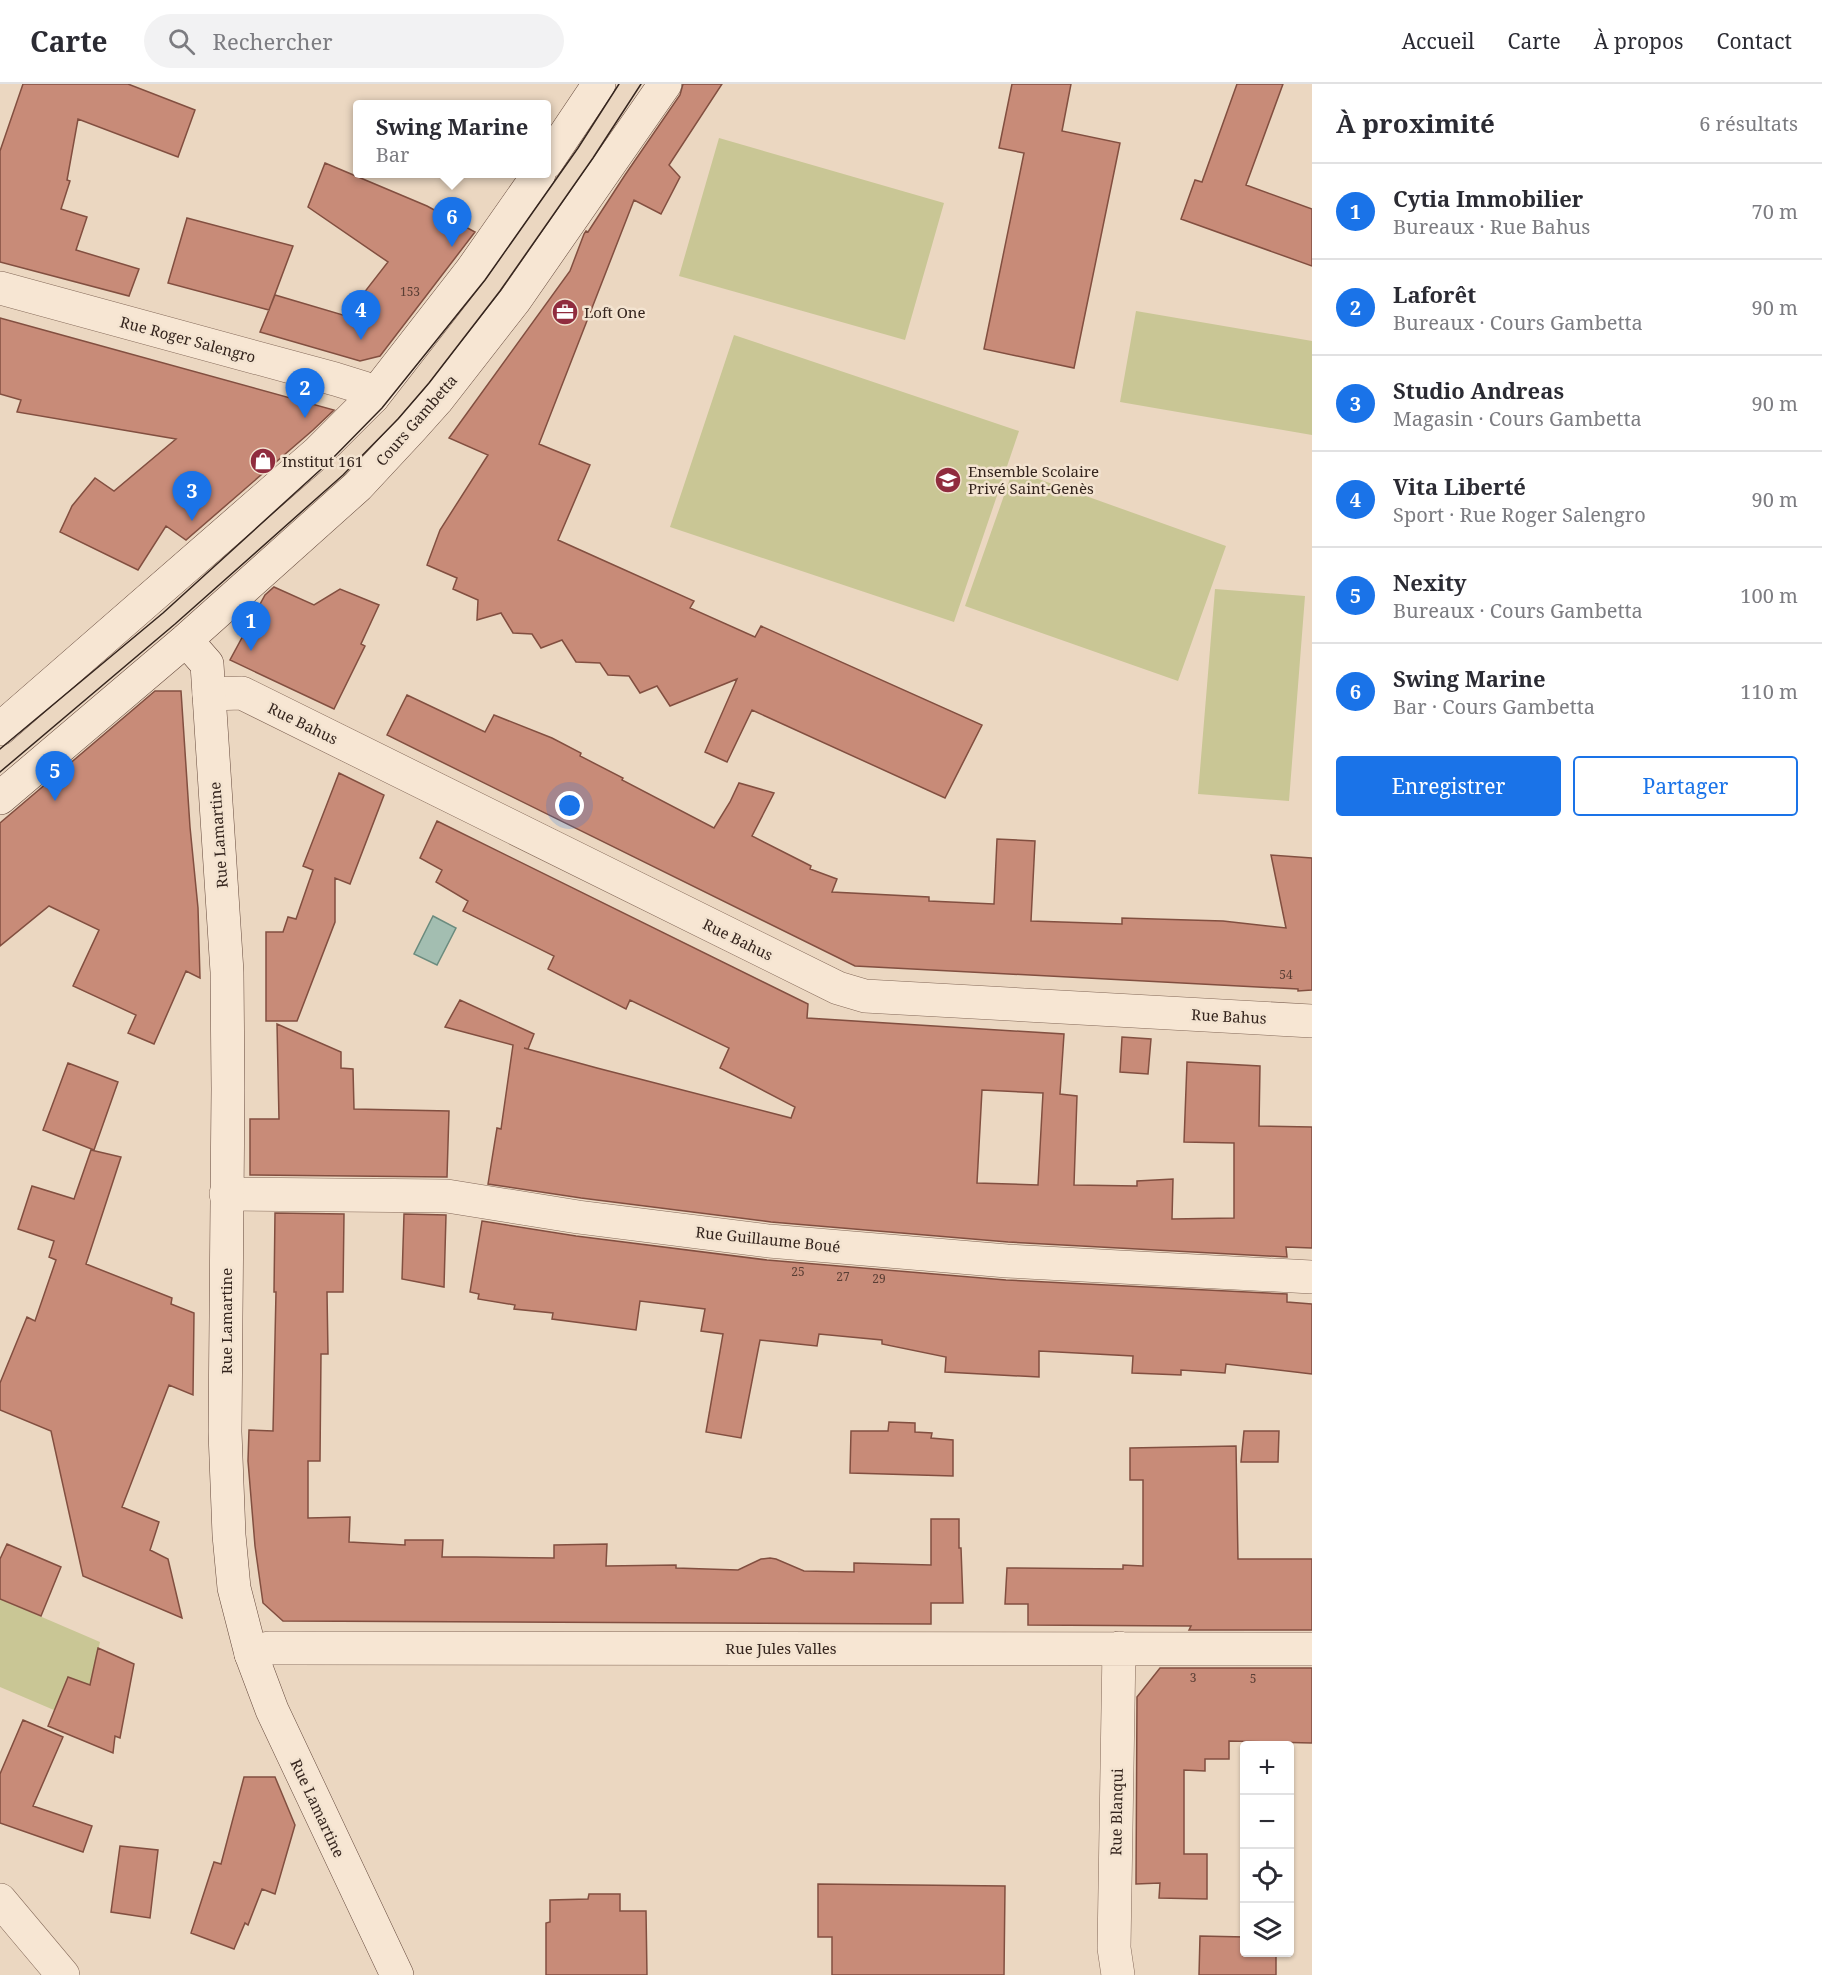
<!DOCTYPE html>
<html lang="fr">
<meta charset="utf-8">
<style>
body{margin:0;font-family:"Noto Serif",serif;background:#f2f2f3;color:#2b2b33}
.controls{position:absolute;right:18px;bottom:18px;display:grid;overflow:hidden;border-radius:6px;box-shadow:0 2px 4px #0004}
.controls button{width:54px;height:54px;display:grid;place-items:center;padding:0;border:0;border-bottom:2px solid #e1e1e2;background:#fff;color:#2b2b33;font:30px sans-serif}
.you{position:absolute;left:570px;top:722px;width:21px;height:21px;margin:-15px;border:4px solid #fff;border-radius:50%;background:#1a73e8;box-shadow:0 0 0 9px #1a73e833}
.badge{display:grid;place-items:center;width:39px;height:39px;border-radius:50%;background:#1a73e8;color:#fff;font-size:20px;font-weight:700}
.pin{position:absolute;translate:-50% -50px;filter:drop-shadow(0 2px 3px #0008)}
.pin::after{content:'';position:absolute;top:32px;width:21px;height:18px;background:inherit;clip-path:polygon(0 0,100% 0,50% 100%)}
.popup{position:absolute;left:353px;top:16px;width:198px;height:78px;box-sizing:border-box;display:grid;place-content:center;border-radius:6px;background:#fff;filter:drop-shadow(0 2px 4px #0005);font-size:20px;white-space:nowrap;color:#7c7c81}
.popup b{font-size:22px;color:#2b2b33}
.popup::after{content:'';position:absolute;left:50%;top:100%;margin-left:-12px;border:12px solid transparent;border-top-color:#fff}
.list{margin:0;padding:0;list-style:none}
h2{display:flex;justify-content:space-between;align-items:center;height:78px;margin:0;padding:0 24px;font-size:26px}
h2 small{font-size:20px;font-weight:400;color:#7c7c81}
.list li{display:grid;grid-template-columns:39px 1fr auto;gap:18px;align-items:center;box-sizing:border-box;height:96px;padding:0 24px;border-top:2px solid #e1e1e2}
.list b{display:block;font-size:22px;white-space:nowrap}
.list p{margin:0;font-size:20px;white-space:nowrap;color:#7c7c81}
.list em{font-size:20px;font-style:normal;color:#7c7c81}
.actions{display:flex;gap:12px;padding:18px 24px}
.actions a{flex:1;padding:14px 0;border:2px solid #1a73e8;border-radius:6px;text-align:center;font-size:21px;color:#1a73e8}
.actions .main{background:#1a73e8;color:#fff}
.icon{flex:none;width:33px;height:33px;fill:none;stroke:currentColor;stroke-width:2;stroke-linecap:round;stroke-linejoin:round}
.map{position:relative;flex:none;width:1312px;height:1891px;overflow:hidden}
header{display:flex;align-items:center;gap:36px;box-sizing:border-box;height:84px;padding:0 30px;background:#fff;border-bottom:2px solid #e1e1e2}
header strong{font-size:28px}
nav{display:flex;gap:33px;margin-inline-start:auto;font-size:21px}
.search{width:420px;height:54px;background:#f2f2f3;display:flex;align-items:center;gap:15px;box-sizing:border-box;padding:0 21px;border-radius:33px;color:#7c7c81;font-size:22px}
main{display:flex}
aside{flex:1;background:#fff}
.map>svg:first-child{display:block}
.green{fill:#c9c695}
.water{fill:#a3beb1;stroke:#6b8b7e;stroke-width:1.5}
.building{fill:#c88b78;stroke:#824f40;stroke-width:1.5;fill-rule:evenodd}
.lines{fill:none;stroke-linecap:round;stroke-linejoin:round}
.street-casing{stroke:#846959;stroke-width:34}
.secondary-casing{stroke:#664a3d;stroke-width:34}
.street{stroke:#f7e6d3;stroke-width:33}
.secondary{stroke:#f7e6d3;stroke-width:33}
.tram{stroke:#34241d;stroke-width:1.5}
.labels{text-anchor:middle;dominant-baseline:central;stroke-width:5;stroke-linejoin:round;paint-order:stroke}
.number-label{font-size:12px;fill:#593e34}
.poi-label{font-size:15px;fill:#34241d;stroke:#f3e3d0;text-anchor:start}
.street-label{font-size:15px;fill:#34241d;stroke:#f3e3d0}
</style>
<header>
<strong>Carte</strong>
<div class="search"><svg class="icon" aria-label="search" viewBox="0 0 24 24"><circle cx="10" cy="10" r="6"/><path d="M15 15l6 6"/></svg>Rechercher</div>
<nav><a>Accueil</a><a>Carte</a><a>À propos</a><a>Contact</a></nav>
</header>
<main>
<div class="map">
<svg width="1312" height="1891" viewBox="0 0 1312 1891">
<rect width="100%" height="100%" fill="#ebd7c1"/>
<path class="green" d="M 719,54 L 944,119 L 905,256 L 679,192 Z
M 1136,227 L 1312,257 L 1312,351 L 1120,318 Z
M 734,251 L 1019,347 L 954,538 L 670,443 Z
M 1013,386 L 1226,462 L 1178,597 L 965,522 Z
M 1215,505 L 1305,512 L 1289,717 L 1198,710 Z
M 0,1515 L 100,1558 L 82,1638 L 0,1603 Z"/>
<path class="water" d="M 433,832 L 456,844 L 437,881 L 414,870 Z"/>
<path class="building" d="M 23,0 L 128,0 L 195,26 L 178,73 L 78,35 L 67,96 L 70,97 L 61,125 L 87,133 L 76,166 L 139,185 L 129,212 L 0,178 L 0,67 Z
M 683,0 L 722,0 L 669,81 L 680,93 L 661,130 L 634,116 L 539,360 L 590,381 L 558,456 L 694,517 L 690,524 L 755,553 L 761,542 L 982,641 L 945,714 L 752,626 L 727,678 L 705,668 L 737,595 L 670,622 L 657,602 L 640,609 L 629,592 L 608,591 L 600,579 L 576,578 L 562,556 L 541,564 L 532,550 L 513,549 L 501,529 L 477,536 L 478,516 L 453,505 L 457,494 L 427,481 L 440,446 L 488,371 L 449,354 L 570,187 L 584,150 L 586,147 L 588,148 L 625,91 L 680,11 Z
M 1012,0 L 1071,0 L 1062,47 L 1120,59 L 1074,284 L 984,265 L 1024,69 L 999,64 Z
M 1237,0 L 1283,0 L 1246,101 L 1312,125 L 1312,182 L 1181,135 L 1195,96 L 1202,98 Z
M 325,79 L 427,122 L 475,148 L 380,272 L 360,277 L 260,248 L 275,211 L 346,232 L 388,178 L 308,123 Z
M 187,134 L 293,162 L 269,226 L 168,199 Z
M 0,234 L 69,253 L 334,326 L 313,346 L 186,456 L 166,442 L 138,486 L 60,448 L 72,422 L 95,394 L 114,407 L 176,355 L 17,328 L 21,316 L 0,310 Z
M 274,503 L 314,521 L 340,505 L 379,521 L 361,560 L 365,562 L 334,625 L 230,576 L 265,511 Z
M 155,607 L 181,607 L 190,743 L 198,824 L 200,894 L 186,887 L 154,960 L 128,949 L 136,931 L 73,902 L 99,846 L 49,822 L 0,862 L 0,739 Z
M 407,611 L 485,648 L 494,631 L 552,654 L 581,669 L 580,672 L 623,694 L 622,696 L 714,744 L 730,718 L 739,699 L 774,709 L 752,752 L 811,782 L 810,785 L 837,795 L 832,808 L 929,813 L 929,817 L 994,820 L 997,755 L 1035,757 L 1031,837 L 1122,840 L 1122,834 L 1223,837 L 1286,844 L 1271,771 L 1312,774 L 1312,906 L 1298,907 L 1298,905 L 855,882 L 387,651 Z
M 339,689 L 384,711 L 350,800 L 335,794 L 335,838 L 297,937 L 266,937 L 266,848 L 283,848 L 288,833 L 296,835 L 313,786 L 303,782 Z
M 437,737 L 808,920 L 807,934 L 1064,950 L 1060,1010 L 1077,1012 L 1074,1101 L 1137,1102 L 1137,1097 L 1173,1095 L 1172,1135 L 1234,1134 L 1234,1059 L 1184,1058 L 1187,978 L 1260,982 L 1259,1042 L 1312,1043 L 1312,1164 L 1286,1163 L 1287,1173 L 1008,1158 L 771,1138 L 581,1114 L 488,1100 L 497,1044 L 501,1045 L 513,961 L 445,943 L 460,916 L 534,950 L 528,965 L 524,964 L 597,984 L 791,1034 L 795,1023 L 720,984 L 729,964 L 630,916 L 626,925 L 548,885 L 554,872 L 463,827 L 468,817 L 436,798 L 442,786 L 420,774 ZM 982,1006 L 1043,1009 L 1038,1101 L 977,1099 Z
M 277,940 L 341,968 L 341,984 L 353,985 L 354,1025 L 449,1027 L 447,1093 L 250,1091 L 250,1035 L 279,1035 Z
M 1122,953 L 1151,955 L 1148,990 L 1120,988 Z
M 68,979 L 118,998 L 94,1066 L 43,1046 Z
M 91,1066 L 121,1073 L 86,1180 L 172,1214 L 171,1220 L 194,1229 L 193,1311 L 169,1301 L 122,1423 L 159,1438 L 150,1466 L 168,1475 L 182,1534 L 83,1492 L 51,1347 L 0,1326 L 0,1299 L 27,1233 L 35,1237 L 56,1176 L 49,1173 L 54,1157 L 18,1145 L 32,1102 L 74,1115 Z
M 275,1129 L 344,1130 L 343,1208 L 327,1208 L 328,1270 L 321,1270 L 320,1377 L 308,1377 L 308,1434 L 350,1433 L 349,1458 L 405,1461 L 405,1456 L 443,1456 L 442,1473 L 476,1473 L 554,1474 L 554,1461 L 607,1460 L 606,1482 L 676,1481 L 676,1484 L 738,1486 L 761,1475 L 770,1474 L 776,1475 L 804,1487 L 854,1488 L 854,1479 L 931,1481 L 931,1435 L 959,1435 L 959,1464 L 961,1464 L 963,1519 L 931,1519 L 931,1540 L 283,1537 L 263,1519 L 255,1462 L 248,1377 L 249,1346 L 273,1347 L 276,1208 L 274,1208 Z
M 404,1130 L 446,1131 L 444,1203 L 402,1195 Z
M 482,1137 L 576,1152 L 767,1176 L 1006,1196 L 1287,1210 L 1287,1218 L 1312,1220 L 1312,1290 L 1226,1280 L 1225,1289 L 1181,1286 L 1181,1291 L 1132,1289 L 1133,1272 L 1039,1267 L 1039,1293 L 945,1288 L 946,1273 L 882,1260 L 882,1256 L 819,1250 L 817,1262 L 760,1256 L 741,1354 L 706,1348 L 723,1250 L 701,1247 L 705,1225 L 640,1217 L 636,1246 L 552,1235 L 553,1229 L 514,1225 L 515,1221 L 478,1215 L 479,1210 L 470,1208 Z
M 889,1338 L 915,1339 L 915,1348 L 932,1349 L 931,1354 L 953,1356 L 953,1392 L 850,1389 L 851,1347 L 888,1347 Z
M 1244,1347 L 1279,1347 L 1278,1378 L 1241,1378 Z
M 1236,1362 L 1238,1475 L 1312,1475 L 1312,1546 L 1189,1546 L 1191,1542 L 1028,1541 L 1028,1520 L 1005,1520 L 1007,1484 L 1123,1485 L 1123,1481 L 1143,1482 L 1143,1396 L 1130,1396 L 1130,1364 Z
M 7,1460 L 61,1483 L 41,1532 L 0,1515 L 0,1475 Z
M 98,1564 L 134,1580 L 120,1654 L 115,1652 L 113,1669 L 48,1642 L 68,1593 L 90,1601 Z
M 1160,1584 L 1312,1584 L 1312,1659 L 1229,1657 L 1229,1675 L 1205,1675 L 1205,1687 L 1184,1686 L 1184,1770 L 1207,1770 L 1207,1815 L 1159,1814 L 1160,1799 L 1136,1800 L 1137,1613 Z
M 23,1636 L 63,1653 L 33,1722 L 92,1742 L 83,1768 L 0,1739 L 0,1690 Z
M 244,1693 L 275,1693 L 295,1741 L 275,1810 L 262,1805 L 248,1841 L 245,1839 L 234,1865 L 191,1849 L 214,1778 L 221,1780 Z
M 120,1762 L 158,1766 L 150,1834 L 111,1828 Z
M 818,1800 L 1005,1802 L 1004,1891 L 832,1891 L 832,1853 L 818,1853 Z
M 589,1810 L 620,1810 L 620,1827 L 646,1827 L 647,1891 L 546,1891 L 546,1839 L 550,1838 L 550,1816 L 588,1815 Z
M 1200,1852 L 1245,1853 L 1245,1869 L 1276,1869 L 1276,1891 L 1199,1891 Z"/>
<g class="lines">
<defs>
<path id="street" d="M 0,204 L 335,295 L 364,304 L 373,313
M 209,610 L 242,609 L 838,904 L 865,912 L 1312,937
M 226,1110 L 447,1112 L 578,1133 L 769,1157 L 1007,1177 L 1312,1193
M 251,1570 L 269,1564 L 284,1564 L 1312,1565
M 0,1816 L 63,1891
M 1118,1891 L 1114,1864 L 1119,1564"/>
<path id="secondary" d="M 546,79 L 599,0
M 186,556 L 207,580 L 227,888 L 228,1005 L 225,1348 L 229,1451 L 234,1504 L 251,1570 L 272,1626 L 397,1891
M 0,645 L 318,368 L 373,313 L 471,187 L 539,90
M 0,714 L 186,556 L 358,402 L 412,344 L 437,316 L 515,216 L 665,0"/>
</defs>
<use href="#street" class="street-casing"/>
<use href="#secondary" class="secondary-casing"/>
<use href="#street" class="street"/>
<use href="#secondary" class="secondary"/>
<path class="tram" d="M 0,665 L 163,529 L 329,378 L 382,324 L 485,196 L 578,64 L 619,0
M 0,688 L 175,540 L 343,391 L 398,335 L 429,299 L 500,207 L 593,74 L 641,0"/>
</g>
<defs>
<symbol id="office-disc" viewBox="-11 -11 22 22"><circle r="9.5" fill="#902c3e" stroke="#f3e3d0"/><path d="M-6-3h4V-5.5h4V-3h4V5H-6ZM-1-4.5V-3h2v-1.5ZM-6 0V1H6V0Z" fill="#fff"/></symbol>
<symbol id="shop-disc" viewBox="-11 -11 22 22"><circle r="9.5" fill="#902c3e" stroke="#f3e3d0"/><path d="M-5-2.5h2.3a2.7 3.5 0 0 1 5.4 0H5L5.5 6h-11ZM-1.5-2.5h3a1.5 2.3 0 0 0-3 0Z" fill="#fff"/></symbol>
<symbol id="school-disc" viewBox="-11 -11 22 22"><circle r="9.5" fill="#902c3e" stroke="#f3e3d0"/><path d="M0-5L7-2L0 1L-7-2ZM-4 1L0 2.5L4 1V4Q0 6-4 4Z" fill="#fff"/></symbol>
</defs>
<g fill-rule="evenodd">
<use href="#office-disc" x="550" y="213" width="30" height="30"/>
<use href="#shop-disc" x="248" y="362" width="30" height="30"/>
<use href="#school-disc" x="933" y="381" width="30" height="30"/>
</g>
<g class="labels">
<g class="number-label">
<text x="410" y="207">153</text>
<text x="1286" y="890">54</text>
<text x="798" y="1187">25</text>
<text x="843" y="1192">27</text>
<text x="879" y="1194">29</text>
<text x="1193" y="1593">3</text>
<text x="1253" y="1594">5</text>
</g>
<g class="poi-label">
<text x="584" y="228">Loft One</text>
<text x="282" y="377">Institut 161</text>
<text x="968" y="387">Ensemble Scolaire<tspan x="968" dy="17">Privé Saint-Genès</tspan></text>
</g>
<g class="street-label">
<text transform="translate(188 255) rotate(15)">Rue Roger Salengro</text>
<text transform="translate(416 336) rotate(-49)">Cours Gambetta</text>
<text transform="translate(303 639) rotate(26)">Rue Bahus</text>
<text transform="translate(218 751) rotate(-94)">Rue Lamartine</text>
<text transform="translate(738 855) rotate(26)">Rue Bahus</text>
<text transform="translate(1229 932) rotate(3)">Rue Bahus</text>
<text transform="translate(768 1155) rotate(6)">Rue Guillaume Boué</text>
<text transform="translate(226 1237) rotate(-90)">Rue Lamartine</text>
<text x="781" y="1564">Rue Jules Valles</text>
<text transform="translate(318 1724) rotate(65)">Rue Lamartine</text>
<text transform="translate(1116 1728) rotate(-89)">Rue Blanqui</text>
</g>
</g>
</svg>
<div class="controls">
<button>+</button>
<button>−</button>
<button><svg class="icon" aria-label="locate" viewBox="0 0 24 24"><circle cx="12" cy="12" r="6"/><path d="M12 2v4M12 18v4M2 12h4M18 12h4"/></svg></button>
<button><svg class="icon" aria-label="layers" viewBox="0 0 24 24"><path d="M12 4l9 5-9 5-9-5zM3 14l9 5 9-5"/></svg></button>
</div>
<div class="you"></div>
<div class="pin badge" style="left:251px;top:567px">1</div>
<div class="pin badge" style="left:305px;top:334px">2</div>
<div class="pin badge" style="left:192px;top:437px">3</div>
<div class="pin badge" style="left:361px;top:256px">4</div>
<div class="pin badge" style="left:55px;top:717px">5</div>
<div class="pin badge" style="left:452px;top:163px">6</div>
<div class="popup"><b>Swing Marine</b>Bar</div>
</div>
<aside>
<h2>À proximité<small>6 résultats</small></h2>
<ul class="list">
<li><span class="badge">1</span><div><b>Cytia Immobilier</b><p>Bureaux · Rue Bahus</p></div><em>70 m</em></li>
<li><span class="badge">2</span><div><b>Laforêt</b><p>Bureaux · Cours Gambetta</p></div><em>90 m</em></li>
<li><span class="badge">3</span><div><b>Studio Andreas</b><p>Magasin · Cours Gambetta</p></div><em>90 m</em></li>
<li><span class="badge">4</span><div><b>Vita Liberté</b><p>Sport · Rue Roger Salengro</p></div><em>90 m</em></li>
<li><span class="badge">5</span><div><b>Nexity</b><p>Bureaux · Cours Gambetta</p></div><em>100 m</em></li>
<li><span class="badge">6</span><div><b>Swing Marine</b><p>Bar · Cours Gambetta</p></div><em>110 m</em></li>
</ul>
<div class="actions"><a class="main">Enregistrer</a><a>Partager</a></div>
</aside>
</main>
